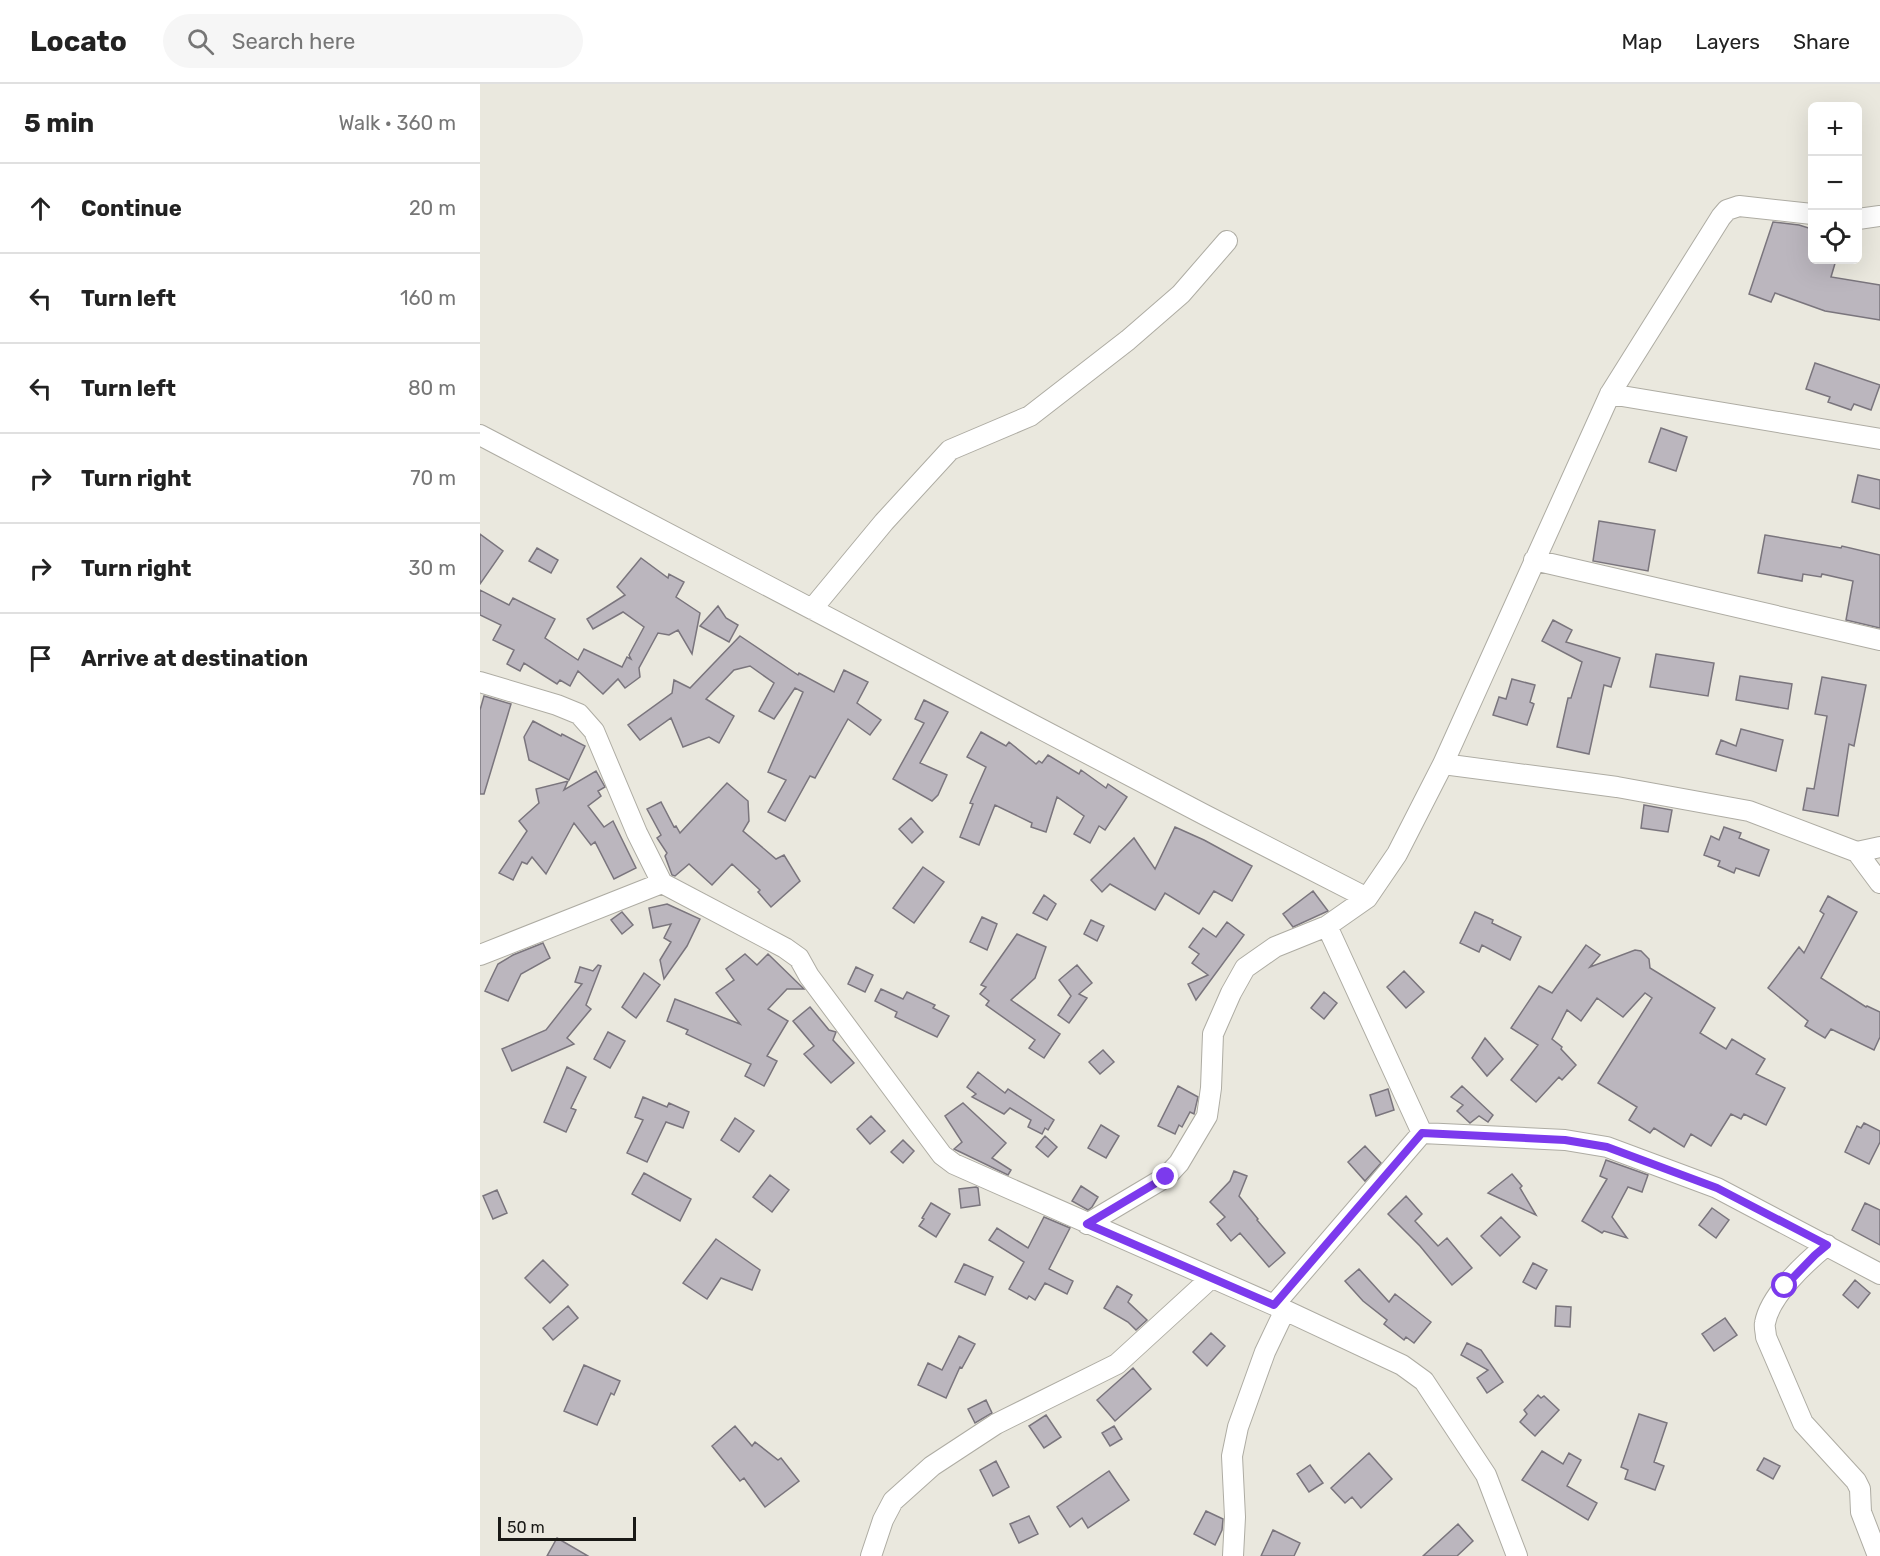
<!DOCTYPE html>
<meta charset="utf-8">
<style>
body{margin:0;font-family:Rubik,sans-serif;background:#f6f6f6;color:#222}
.controls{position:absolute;right:18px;top:18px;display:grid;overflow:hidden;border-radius:9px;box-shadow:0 6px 24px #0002}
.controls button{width:54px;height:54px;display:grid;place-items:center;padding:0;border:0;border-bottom:2px solid #e0e0e0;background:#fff;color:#222;font:30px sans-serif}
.scale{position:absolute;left:18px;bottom:15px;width:138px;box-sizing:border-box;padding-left:6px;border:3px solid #1a1916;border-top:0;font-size:16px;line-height:21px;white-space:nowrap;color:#1a1916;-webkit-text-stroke:4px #eae8de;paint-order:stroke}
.stop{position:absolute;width:18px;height:18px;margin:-14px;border:4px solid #7c3aed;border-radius:50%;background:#fff}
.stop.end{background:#7c3aed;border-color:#fff;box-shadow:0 2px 6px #0008}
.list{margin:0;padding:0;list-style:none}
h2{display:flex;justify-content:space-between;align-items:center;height:78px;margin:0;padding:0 24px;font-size:26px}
h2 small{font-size:20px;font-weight:400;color:#767676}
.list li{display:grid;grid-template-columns:39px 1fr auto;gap:18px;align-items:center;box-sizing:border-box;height:90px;padding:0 24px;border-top:2px solid #e0e0e0}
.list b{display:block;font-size:22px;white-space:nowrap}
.list em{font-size:20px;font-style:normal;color:#767676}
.icon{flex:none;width:33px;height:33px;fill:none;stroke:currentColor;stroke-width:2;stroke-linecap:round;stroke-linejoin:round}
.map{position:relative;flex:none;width:1400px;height:1472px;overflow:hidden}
header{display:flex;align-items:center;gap:36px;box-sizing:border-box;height:84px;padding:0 30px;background:#fff;border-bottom:2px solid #e0e0e0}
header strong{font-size:28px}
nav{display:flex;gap:33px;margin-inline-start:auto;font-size:21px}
.search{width:420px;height:54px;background:#f6f6f6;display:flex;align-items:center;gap:15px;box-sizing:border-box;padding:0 21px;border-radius:33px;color:#767676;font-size:22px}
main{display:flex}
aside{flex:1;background:#fff}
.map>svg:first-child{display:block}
.building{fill:#bbb6be;stroke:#7a757d;stroke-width:1.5}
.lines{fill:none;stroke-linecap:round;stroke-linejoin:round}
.minor-casing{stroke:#aeaca3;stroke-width:22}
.minor{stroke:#fff;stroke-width:20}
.route{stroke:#7c3aed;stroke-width:8}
</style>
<header>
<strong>Locato</strong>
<div class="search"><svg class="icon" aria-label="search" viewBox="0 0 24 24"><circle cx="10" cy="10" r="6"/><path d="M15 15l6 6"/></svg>Search here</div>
<nav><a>Map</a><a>Layers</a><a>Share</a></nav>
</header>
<main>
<aside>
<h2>5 min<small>Walk · 360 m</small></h2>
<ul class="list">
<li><svg class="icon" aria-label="ahead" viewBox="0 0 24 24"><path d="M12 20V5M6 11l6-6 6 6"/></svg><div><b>Continue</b></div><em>20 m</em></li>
<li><svg class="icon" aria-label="left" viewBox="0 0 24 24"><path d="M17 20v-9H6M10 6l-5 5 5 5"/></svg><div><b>Turn left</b></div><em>160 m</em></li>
<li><svg class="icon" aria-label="left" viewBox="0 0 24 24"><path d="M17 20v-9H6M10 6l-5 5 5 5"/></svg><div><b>Turn left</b></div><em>80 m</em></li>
<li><svg class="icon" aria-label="right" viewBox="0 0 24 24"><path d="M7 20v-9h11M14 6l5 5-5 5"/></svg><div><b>Turn right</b></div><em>70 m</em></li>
<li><svg class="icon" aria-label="right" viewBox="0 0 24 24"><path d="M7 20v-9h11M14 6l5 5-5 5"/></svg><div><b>Turn right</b></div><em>30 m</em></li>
<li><svg class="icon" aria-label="arrive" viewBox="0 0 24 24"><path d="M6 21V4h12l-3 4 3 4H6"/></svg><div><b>Arrive at destination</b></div></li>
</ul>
</aside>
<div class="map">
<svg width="1400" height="1472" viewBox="0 0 1400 1472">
<rect width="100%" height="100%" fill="#eae8de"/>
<path class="building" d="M 1293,138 L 1319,141 L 1332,145 L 1332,176 L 1356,176 L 1351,193 L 1400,201 L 1400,236 L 1345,227 L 1295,209 L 1291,218 L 1269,210 Z
M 1335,279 L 1400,301 L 1391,326 L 1374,320 L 1371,326 L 1348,318 L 1350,313 L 1326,305 Z
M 1181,344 L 1207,353 L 1196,387 L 1169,378 Z
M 1378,391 L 1400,396 L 1400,425 L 1372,418 Z
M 1119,437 L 1175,446 L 1168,487 L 1113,477 Z
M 0,450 L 23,467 L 0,500 Z
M 1285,451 L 1361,464 L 1362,462 L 1400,471 L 1400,544 L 1366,536 L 1373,497 L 1342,490 L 1341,493 L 1323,490 L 1322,497 L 1278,489 Z
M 57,464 L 78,476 L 71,489 L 49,477 Z
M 161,474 L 188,494 L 189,490 L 204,498 L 196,513 L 220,529 L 212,570 L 198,546 L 189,551 L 178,549 L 159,584 L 160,593 L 145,604 L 138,595 L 123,610 L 98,587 L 90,602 L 80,596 L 77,600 L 44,579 L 40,587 L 27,580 L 34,566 L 13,556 L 21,541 L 0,531 L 0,506 L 29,521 L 33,514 L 75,535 L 65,554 L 98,576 L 104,565 L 142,583 L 147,573 L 151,575 L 149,571 L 164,543 L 143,528 L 113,545 L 107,535 L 145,511 L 137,503 Z
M 238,522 L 246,534 L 258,541 L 249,558 L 220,542 Z
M 1073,536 L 1092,546 L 1086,558 L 1140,574 L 1131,603 L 1124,601 L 1109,670 L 1077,663 L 1088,614 L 1091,614 L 1102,578 L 1062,557 Z
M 260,552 L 318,591 L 319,589 L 354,608 L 364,586 L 388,598 L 377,619 L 401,636 L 390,651 L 368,635 L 335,694 L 330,692 L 305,737 L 288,728 L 306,696 L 288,688 L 323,608 L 315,604 L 294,635 L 279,627 L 294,599 L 270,582 L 254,586 L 226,615 L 254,632 L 239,659 L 229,653 L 203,663 L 191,634 L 160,656 L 148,641 L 192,609 L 194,596 L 210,604 Z
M 1176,570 L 1234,579 L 1228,612 L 1170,603 Z
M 1260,592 L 1312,600 L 1308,625 L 1256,616 Z
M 1342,593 L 1386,601 L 1374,662 L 1369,660 L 1358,732 L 1323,726 L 1327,704 L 1334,705 L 1347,632 L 1335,630 Z
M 1032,595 L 1055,601 L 1050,618 L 1054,620 L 1047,641 L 1013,631 L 1019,613 L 1026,615 Z
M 4,612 L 31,620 L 4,710 L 0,710 L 0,626 Z
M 444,616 L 468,628 L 440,679 L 467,691 L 458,711 L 452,717 L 413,695 L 444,639 L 435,635 Z
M 53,637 L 81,652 L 82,650 L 105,662 L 89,696 L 49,676 L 44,653 Z
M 1261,645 L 1303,656 L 1296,687 L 1236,670 L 1241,656 L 1256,662 Z
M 501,648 L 526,662 L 529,658 L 556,680 L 559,677 L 562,679 L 568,671 L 599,690 L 601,686 L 626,704 L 628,700 L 647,713 L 625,746 L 619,742 L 610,759 L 594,750 L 604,732 L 577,713 L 566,748 L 551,743 L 552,739 L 515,721 L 499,761 L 480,753 L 493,720 L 490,719 L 506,683 L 487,673 Z
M 116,687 L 125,703 L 118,707 L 121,712 L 108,722 L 124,743 L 133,737 L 156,784 L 134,795 L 115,758 L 111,761 L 94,739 L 66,790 L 52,773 L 47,780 L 42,778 L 33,796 L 19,789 L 47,747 L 39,737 L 59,719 L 56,705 L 88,697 L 84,706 Z
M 247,699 L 268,717 L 269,737 L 263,747 L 296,775 L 304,771 L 320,797 L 291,823 L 278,808 L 280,806 L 252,780 L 232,801 L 209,780 L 195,792 L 192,791 L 185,772 L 187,769 L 177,754 L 181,751 L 167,725 L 181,718 L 194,743 L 196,742 L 200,749 Z
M 1164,721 L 1192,726 L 1188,748 L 1161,744 Z
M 431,734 L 443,748 L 432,759 L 419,745 Z
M 695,743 L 724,756 L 772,782 L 752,817 L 734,807 L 719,830 L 685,809 L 675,826 L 630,800 L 622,808 L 611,796 L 654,754 L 675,785 Z
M 1244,743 L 1261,749 L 1259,754 L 1289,766 L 1279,792 L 1256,784 L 1254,789 L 1238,782 L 1240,777 L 1224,771 L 1231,752 L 1239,756 Z
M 443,783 L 464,798 L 434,839 L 413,824 Z
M 833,807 L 848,827 L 813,843 L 803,830 Z
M 564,811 L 576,820 L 567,836 L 553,829 Z
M 1348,812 L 1377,828 L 1341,894 L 1386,923 L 1387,922 L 1400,928 L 1400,953 L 1394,966 L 1351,945 L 1345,954 L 1325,942 L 1328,937 L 1288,904 L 1319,863 L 1324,869 L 1344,830 L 1340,827 Z
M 187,820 L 220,835 L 207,862 L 184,895 L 180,876 L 191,858 L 184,854 L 191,840 L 173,844 L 169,824 Z
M 142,828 L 153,841 L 142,850 L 131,836 Z
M 995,828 L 1013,836 L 1012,839 L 1041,853 L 1030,876 L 1002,861 L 999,868 L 980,859 Z
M 502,833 L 517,840 L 507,866 L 490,858 Z
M 611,836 L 624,842 L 617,857 L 604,850 Z
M 747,838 L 764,851 L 716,916 L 708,900 L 728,891 L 712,879 L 719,870 L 709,863 L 723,844 L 736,853 Z
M 537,850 L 566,863 L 555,894 L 531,916 L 580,950 L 564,974 L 549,964 L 555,956 L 506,921 L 509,917 L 500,910 L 506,903 L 501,901 Z
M 63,859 L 70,874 L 41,890 L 28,917 L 5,907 L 18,880 L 33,871 Z
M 1106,861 L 1120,871 L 1110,883 L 1155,866 L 1161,867 L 1169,875 L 1170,884 L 1235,924 L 1220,949 L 1246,965 L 1252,955 L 1285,975 L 1276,990 L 1305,1004 L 1286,1041 L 1264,1030 L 1261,1035 L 1251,1030 L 1231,1062 L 1211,1050 L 1204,1063 L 1174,1044 L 1170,1049 L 1149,1036 L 1157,1023 L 1118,999 L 1172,914 L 1165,909 L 1143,933 L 1117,914 L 1101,937 L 1087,926 L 1072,955 L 1082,963 L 1081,965 L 1096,981 L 1082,996 L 1079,993 L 1056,1018 L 1031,996 L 1058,961 L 1031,944 L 1059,902 L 1072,909 Z
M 265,870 L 277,881 L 288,870 L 324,905 L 307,905 L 288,925 L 308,937 L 287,972 L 297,977 L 284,1002 L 265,992 L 271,980 L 206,950 L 208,946 L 187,937 L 195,915 L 260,940 L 236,909 L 254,896 L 246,885 Z
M 118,881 L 121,882 L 106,921 L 111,925 L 87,954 L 94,960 L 32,987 L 22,965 L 66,946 L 102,900 L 95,898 L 100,883 L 113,887 Z
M 597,881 L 612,899 L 599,910 L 607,914 L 589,939 L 578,931 L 591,912 L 579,896 Z
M 376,883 L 393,891 L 385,908 L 368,900 Z
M 924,887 L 944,908 L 926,924 L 907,903 Z
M 164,889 L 180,901 L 156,934 L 142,923 Z
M 401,905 L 423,915 L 427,908 L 455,921 L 453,924 L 469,932 L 457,953 L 415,933 L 417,928 L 395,917 Z
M 844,908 L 857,919 L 844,935 L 831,924 Z
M 330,923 L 349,946 L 356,948 L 353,956 L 374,979 L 351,999 L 324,970 L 334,962 L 313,937 Z
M 128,948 L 145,957 L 130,984 L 114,975 Z
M 1005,954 L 1023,975 L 1007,992 L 992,974 Z
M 623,966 L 634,978 L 620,990 L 609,978 Z
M 87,983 L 106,993 L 91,1024 L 96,1026 L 86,1048 L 64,1038 Z
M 498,988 L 525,1009 L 528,1005 L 574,1036 L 568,1046 L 565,1044 L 562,1050 L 548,1043 L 551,1036 L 530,1024 L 524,1030 L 492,1013 L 496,1010 L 487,1003 Z
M 698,1002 L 718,1013 L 714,1030 L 710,1028 L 702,1043 L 699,1041 L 695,1050 L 678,1042 Z
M 982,1002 L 1013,1031 L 1008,1038 L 999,1032 L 990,1039 L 977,1027 L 983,1021 L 971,1013 Z
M 908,1005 L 914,1026 L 896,1032 L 890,1011 Z
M 163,1013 L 187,1023 L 189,1019 L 209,1028 L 203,1044 L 186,1038 L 167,1078 L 147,1069 L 163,1036 L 155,1033 Z
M 483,1019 L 526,1059 L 512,1074 L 531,1086 L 528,1091 L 474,1065 L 482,1058 L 465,1032 Z
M 391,1032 L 405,1047 L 390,1060 L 377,1045 Z
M 255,1034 L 274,1047 L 259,1068 L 241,1056 Z
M 1384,1039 L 1400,1047 L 1400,1058 L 1389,1080 L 1365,1068 L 1377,1042 L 1381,1044 Z
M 621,1041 L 639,1052 L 626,1074 L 608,1064 Z
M 565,1052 L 577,1063 L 568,1073 L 556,1063 Z
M 423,1056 L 434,1067 L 423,1079 L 411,1068 Z
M 885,1062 L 901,1079 L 885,1097 L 868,1078 Z
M 1126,1076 L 1168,1091 L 1162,1108 L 1148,1103 L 1132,1133 L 1147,1154 L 1124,1147 L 1122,1149 L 1102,1137 L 1127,1095 L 1120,1092 Z
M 754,1087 L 767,1092 L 759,1112 L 778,1135 L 777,1136 L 805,1169 L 789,1183 L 760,1149 L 751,1157 L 737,1140 L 745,1133 L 730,1118 L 750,1097 Z
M 164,1089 L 211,1115 L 200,1137 L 152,1110 Z
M 1032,1090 L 1042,1102 L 1040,1104 L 1056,1131 L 1008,1109 Z
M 290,1091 L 309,1106 L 292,1128 L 273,1113 Z
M 601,1102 L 618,1113 L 612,1123 L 608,1126 L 592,1117 Z
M 496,1103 L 498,1104 L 500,1121 L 481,1124 L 479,1105 Z
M 17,1106 L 27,1129 L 13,1135 L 3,1112 Z
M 926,1112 L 942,1130 L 935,1137 L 958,1162 L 967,1154 L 992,1184 L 972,1201 L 940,1162 L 908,1130 Z
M 451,1119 L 470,1130 L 456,1153 L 439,1142 L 444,1135 L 442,1134 Z
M 1385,1119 L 1400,1126 L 1400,1161 L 1372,1146 Z
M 1232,1124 L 1249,1136 L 1236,1154 L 1219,1141 Z
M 564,1133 L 590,1144 L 569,1185 L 593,1197 L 587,1210 L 565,1199 L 555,1216 L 549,1212 L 547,1215 L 529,1205 L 544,1178 L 509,1156 L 517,1144 L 548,1164 Z
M 1021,1133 L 1040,1153 L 1020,1172 L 1001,1152 Z
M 236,1155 L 280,1186 L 272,1206 L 241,1194 L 227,1215 L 203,1199 Z
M 63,1176 L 88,1201 L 70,1219 L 45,1194 Z
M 1053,1179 L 1067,1186 L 1056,1205 L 1043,1198 Z
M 484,1180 L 513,1193 L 505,1211 L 475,1198 Z
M 879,1185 L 909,1218 L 915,1210 L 951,1238 L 934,1259 L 926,1253 L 924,1256 L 904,1240 L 907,1236 L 883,1217 L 865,1197 Z
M 1375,1196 L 1390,1209 L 1378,1224 L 1363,1211 Z
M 637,1202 L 652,1211 L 648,1218 L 667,1236 L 656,1246 L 648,1238 L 624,1224 Z
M 88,1222 L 98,1234 L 73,1256 L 63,1244 Z
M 1076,1222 L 1091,1223 L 1090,1243 L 1075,1242 Z
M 1245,1234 L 1257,1251 L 1234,1267 L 1222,1250 Z
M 731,1249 L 745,1262 L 727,1282 L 713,1268 Z
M 479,1252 L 495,1260 L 482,1284 L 480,1283 L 466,1314 L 438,1301 L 448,1279 L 462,1286 Z
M 987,1259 L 1001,1266 L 1023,1298 L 1007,1309 L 997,1294 L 1008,1286 L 981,1271 Z
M 104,1281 L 140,1297 L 134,1311 L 131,1309 L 117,1341 L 84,1327 Z
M 653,1284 L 671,1305 L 635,1337 L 617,1316 Z
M 1058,1311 L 1061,1314 L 1064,1312 L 1079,1326 L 1055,1352 L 1040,1338 L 1047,1330 L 1044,1326 Z
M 506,1316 L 512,1329 L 495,1339 L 488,1325 Z
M 1159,1330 L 1187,1339 L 1174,1378 L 1184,1382 L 1175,1406 L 1145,1395 L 1148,1386 L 1141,1383 Z
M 566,1331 L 581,1353 L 564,1364 L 549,1342 Z
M 255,1342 L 272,1362 L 275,1358 L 298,1376 L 301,1374 L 319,1397 L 285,1423 L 264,1394 L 260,1397 L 232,1362 Z
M 634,1342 L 642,1355 L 630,1362 L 622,1349 Z
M 1062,1367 L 1083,1380 L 1089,1369 L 1101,1376 L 1087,1402 L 1117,1419 L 1108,1436 L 1042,1396 Z
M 889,1369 L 912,1395 L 881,1424 L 872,1413 L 865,1419 L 851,1404 Z
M 1284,1374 L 1300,1382 L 1293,1395 L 1277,1386 Z
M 516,1377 L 529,1403 L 513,1412 L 500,1386 Z
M 830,1381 L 843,1399 L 829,1408 L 817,1390 Z
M 629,1387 L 649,1416 L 608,1444 L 602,1434 L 590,1443 L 577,1423 Z
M 726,1427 L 743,1435 L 742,1446 L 735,1461 L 714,1450 Z
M 549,1432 L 558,1450 L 539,1459 L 530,1440 Z
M 978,1440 L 993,1457 L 977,1472 L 943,1472 Z
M 793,1446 L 820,1459 L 814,1472 L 781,1472 Z
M 77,1454 L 108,1472 L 67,1472 Z"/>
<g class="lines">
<defs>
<path id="minor" d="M 1378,135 L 1400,132
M 1130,310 L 1400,355
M 0,351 L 725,731 L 887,814
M 1054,476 L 1400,556
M 332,525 L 404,438 L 470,366 L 550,332 L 648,256 L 701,210 L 747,157
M 0,598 L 77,621 L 99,630 L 114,647 L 157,749 L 182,799 L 305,864 L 319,874 L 329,892 L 462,1071 L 474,1080 L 794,1221 L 922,1281 L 944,1297 L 1006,1391 L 1037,1472
M 963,680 L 1137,703 L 1269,727 L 1377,768 L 1400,799
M 1377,768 L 1400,763
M 0,871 L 182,799
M 942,1049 L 1085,1056 L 1127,1063 L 1237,1104 L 1400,1190
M 607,1140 L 686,1093 L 699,1079 L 727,1032 L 731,1004 L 733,950 L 751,909 L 765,884 L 795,863 L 847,842
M 1347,1161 C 1326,1178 1290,1211 1285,1239 C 1284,1243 1286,1248 1286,1253 L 1323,1339 L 1376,1397 L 1380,1405 L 1381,1428 L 1398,1472
M 794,1221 L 942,1049 L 847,842 L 887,814 L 917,770 L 963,680 L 1130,310 L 1241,133 L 1247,126 L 1259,122 L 1332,130
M 391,1472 L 403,1436 L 413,1417 L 452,1382 L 516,1340 L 637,1280 L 731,1194
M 753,1472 L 755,1433 L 752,1372 L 758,1343 L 785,1268 L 805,1226"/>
</defs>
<use href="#minor" class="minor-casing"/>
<use href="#minor" class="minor"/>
</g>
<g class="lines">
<path class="route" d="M 686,1093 L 607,1140 L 794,1221 L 942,1049 L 1085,1056 L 1127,1063 L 1237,1104 L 1347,1161 L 1335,1171 L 1305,1202"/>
</g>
</svg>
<div class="controls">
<button>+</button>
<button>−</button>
<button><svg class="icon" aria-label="locate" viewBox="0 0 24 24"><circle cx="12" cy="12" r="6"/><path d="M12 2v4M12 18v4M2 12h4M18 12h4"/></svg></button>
</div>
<div class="scale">50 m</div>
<div class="stop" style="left:1305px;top:1202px"></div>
<div class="stop end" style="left:686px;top:1093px"></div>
</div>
</main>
